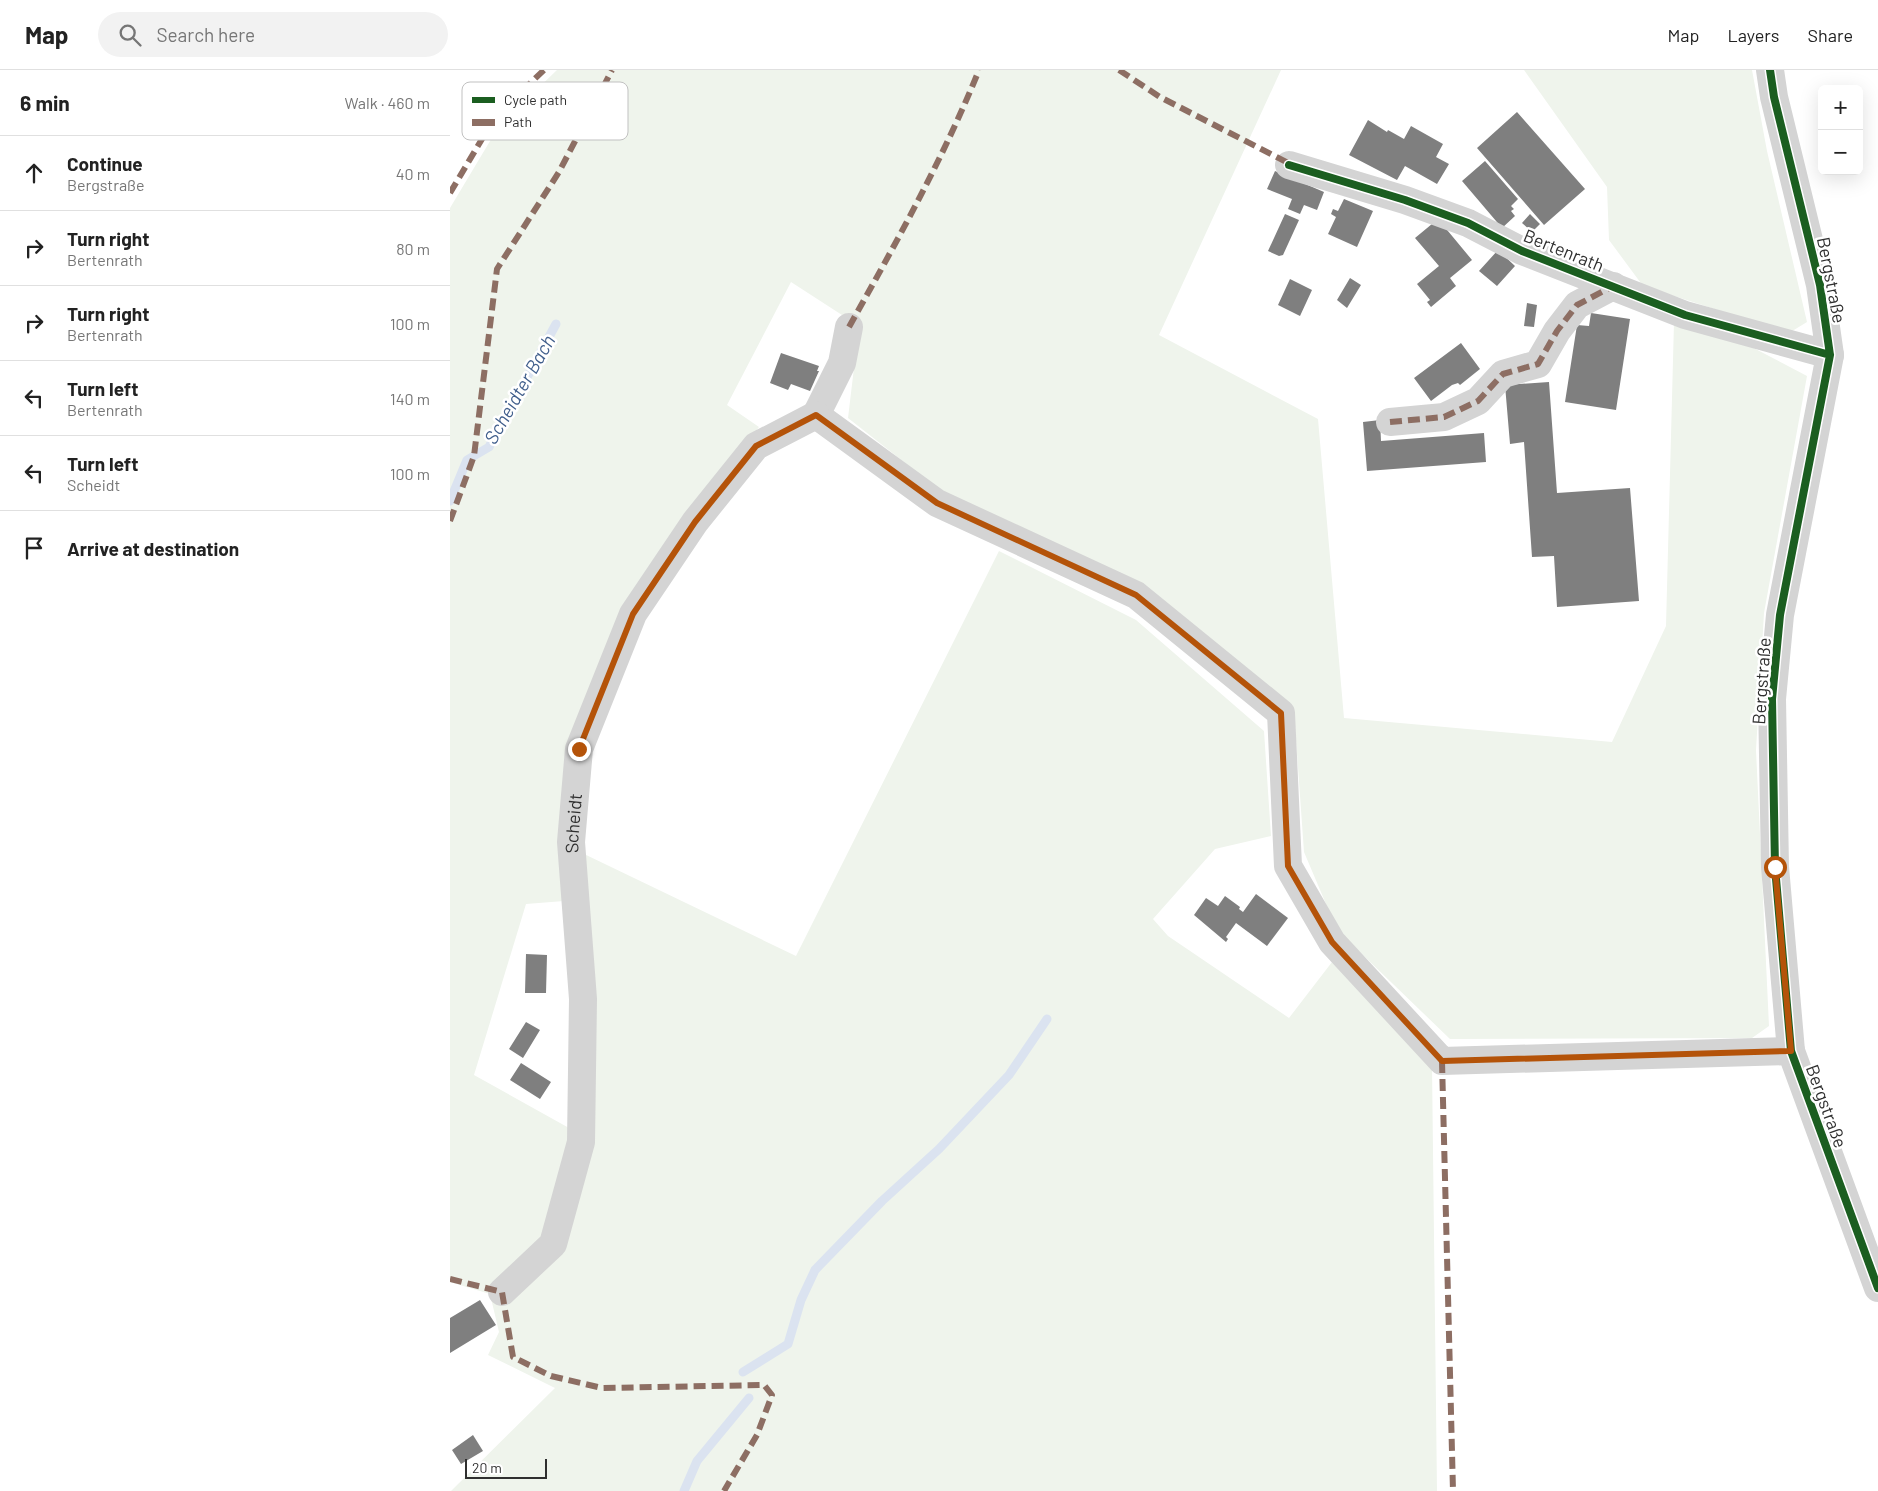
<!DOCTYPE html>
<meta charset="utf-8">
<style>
body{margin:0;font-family:Barlow,sans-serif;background:#f2f2f2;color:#222}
.controls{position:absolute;right:15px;top:15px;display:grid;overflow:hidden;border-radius:8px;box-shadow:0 5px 20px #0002}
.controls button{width:45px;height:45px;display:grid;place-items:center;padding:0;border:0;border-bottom:1px solid #e0e0e0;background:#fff;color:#222;font:25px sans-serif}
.scale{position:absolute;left:15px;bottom:12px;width:82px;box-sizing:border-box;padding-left:5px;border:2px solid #2f2f2f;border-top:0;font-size:14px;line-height:18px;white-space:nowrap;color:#2f2f2f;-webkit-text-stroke:4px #fff;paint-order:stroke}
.stop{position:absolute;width:15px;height:15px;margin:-11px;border:4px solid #b45309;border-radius:50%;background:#fff}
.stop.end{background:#b45309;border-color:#fff;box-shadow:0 1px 5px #0008}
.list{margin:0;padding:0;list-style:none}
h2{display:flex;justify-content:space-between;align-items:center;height:65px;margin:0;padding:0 20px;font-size:21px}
h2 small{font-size:16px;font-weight:400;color:#767676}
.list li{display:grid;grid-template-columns:32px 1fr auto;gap:15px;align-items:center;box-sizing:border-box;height:75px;padding:0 20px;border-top:1px solid #e0e0e0}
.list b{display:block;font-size:19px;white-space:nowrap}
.list p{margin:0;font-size:16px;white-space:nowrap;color:#767676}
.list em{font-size:16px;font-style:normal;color:#767676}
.icon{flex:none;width:28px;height:28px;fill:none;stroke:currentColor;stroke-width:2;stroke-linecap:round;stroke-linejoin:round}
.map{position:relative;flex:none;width:1428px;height:1421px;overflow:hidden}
header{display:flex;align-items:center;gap:30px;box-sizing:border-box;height:70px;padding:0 25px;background:#fff;border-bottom:1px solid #e0e0e0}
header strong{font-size:24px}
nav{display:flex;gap:28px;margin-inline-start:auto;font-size:18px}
.search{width:350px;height:45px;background:#f2f2f2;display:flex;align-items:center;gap:12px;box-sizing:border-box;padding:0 18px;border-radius:28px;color:#767676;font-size:19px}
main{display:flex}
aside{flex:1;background:#fff}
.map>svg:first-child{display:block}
.green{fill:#eff4ec}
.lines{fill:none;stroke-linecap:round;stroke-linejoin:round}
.stream{stroke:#dbe3f0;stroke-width:9}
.building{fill:#7f7f7f}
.minor{stroke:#d4d4d4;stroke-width:28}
.quiet{stroke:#8d6e63;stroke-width:6;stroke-dasharray:12 6;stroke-linecap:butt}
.cycleway-casing{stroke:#fff;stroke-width:11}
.cycleway{stroke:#1b5e20;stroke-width:8}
.route{stroke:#b45309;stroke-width:6}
.labels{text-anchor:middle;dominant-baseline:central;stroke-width:5;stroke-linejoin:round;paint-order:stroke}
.street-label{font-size:18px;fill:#2f2f2f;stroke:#fff}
.water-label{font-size:19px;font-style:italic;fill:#415f8c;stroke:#fff}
.key{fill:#fff;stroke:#c1c1c1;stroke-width:1}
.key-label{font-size:14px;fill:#2f2f2f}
</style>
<header>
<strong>Map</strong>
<div class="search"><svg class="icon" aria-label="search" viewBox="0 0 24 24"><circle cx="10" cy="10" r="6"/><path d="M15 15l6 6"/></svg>Search here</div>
<nav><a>Map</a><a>Layers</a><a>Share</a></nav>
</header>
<main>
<aside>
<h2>6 min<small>Walk · 460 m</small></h2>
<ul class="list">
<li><svg class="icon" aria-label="ahead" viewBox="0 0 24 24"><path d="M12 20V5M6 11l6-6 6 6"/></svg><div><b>Continue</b><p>Bergstraße</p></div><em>40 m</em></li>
<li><svg class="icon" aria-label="right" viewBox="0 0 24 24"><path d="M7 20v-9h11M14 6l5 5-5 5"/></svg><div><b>Turn right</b><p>Bertenrath</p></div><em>80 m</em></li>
<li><svg class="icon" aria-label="right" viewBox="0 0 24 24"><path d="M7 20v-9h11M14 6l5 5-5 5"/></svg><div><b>Turn right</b><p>Bertenrath</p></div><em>100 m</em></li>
<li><svg class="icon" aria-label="left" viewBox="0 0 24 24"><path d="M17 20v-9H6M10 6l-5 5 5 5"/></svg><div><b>Turn left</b><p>Bertenrath</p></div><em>140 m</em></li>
<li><svg class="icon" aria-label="left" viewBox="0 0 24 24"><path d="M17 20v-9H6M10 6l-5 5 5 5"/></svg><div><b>Turn left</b><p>Scheidt</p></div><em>100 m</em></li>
<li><svg class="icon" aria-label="arrive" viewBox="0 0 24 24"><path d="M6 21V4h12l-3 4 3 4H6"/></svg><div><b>Arrive at destination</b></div></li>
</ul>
</aside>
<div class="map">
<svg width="1428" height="1421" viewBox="0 0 1428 1421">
<rect width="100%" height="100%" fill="#fff"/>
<path class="green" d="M 107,0 L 831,0 L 709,265 L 868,349 L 894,648 L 1162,672 L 1216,556 L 1224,252 L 1294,273 L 1357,306 L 1314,543 L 1306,680 L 1319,956 L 1302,968 L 1000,969 L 887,860 L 854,782 L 844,641 L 695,520 L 492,422 L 398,348 L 409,256 L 341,212 L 277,335 L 309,357 L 184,519 L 114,698 L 114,831 L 76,834 L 24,1005 L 137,1068 L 132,783 L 346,886 L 549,481 L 686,550 L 814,661 L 821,766 L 765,779 L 703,849 L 718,866 L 839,948 L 882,892 L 982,996 L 987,1421 L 1,1421 L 105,1318 L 38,1285 L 49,1262 L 40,1224 L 0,1212 L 0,138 L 49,56 Z
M 1074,0 L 1302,0 L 1317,81 L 1357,252 L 1339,263 L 1193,216 L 1159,170 L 1157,117 Z"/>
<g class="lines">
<path class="stream" d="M 0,431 L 17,390 L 39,377 L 106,254
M 293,1302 L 338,1274 L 351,1230 L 365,1200 L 432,1131 L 489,1079 L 559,1005 L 597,949
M 234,1421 L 247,1391 L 299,1328"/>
</g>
<path class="building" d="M 1067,42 L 1135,119 L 1094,155 L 1027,78 Z
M 918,50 L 937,62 L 938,60 L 954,69 L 961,56 L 993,74 L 986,87 L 999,94 L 987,114 L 955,96 L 947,110 L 899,85 Z
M 1035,91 L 1068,129 L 1061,136 L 1064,139 L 1061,141 L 1065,146 L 1052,158 L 1012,111 Z
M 825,101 L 874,122 L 867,140 L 854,135 L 850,144 L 838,139 L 842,129 L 817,119 Z
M 894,129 L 923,141 L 907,177 L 878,164 L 886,147 L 881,144 L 883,139 L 888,141 Z
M 835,144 L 849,150 L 833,185 L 829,186 L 818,181 Z
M 1080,144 L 1090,154 L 1082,162 L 1072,153 Z
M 988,149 L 1022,190 L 1000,208 L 1006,216 L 981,237 L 977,232 L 980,230 L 967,214 L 989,196 L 965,168 Z
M 1048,180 L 1065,196 L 1047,216 L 1029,201 Z
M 900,208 L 911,215 L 897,238 L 887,230 Z
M 840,209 L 862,220 L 850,246 L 828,235 Z
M 1077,233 L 1087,235 L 1084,257 L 1074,256 Z
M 1141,243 L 1180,249 L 1166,340 L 1115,332 L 1127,255 L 1139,256 Z
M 1011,273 L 1030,299 L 1010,315 L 1008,313 L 1002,315 L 981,331 L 964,308 Z
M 331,283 L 369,296 L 367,301 L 369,301 L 360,321 L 341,314 L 338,320 L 320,313 Z
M 1099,312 L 1107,423 L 1180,418 L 1189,531 L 1107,537 L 1104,486 L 1082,487 L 1074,372 L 1060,374 L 1055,315 Z
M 930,350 L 931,371 L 1034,363 L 1036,392 L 917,401 L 913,352 Z
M 806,824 L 838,848 L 817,876 L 786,853 L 776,867 L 778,869 L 776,872 L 744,845 L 756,828 L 768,836 L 775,826 L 790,837 L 789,839 L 793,842 Z
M 76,884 L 97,885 L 96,923 L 75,923 Z
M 76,952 L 90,960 L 73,988 L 59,979 Z
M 71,993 L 101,1012 L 90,1029 L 60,1010 Z
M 30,1230 L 46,1255 L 0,1283 L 0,1248 Z
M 23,1365 L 33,1381 L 11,1394 L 2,1380 Z"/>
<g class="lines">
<g class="minor">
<path d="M 1320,0 L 1324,27 L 1370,215 L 1380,285 L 1330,545 L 1322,629 L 1325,797 L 1341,981 L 1428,1218"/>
<path d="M 839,95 L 955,130 L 1018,153 L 1072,181 L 1235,245 L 1380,285"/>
<path d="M 366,345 L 487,433 L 686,525 L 831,643 L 838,796 L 882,872 L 992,991 L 1341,981"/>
<path d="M 366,345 L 392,293 L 399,257"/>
<path d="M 940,352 L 994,347 L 1028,331 L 1053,304 L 1088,294 L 1107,261 L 1127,235 L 1163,216"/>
<path id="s1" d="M 52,1222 L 103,1174 L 131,1072 L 133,929 L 121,772 L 129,679 L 183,544 L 245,452 L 306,376 L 366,345"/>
</g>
<path class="quiet" d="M 669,0 L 710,27 L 844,96
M 0,123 L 45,47 L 94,0
M 399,257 C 446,173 493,89 529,0
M 940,352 L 994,347 L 1028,331 L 1053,304 L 1088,294 L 1107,261 L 1127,235 L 1163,216
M 0,451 L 24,386 L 47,199 L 109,102 L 162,0
M 992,991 L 1003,1421
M 0,1209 L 52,1222 L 63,1287 L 101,1306 L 152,1318 L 314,1315 L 322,1325 L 307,1365 L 274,1421"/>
<defs>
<path id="cycleway" d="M 1320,0 L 1324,27 L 1370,215 L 1380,285 L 1330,545 L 1322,629 L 1325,797 L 1341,981 L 1428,1218
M 839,95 L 955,130 L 1018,153 L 1072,181 L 1235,245 L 1380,285"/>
</defs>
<use href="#cycleway" class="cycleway-casing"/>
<use href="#cycleway" class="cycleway"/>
</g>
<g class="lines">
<path class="route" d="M 129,679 L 183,544 L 245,452 L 306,376 L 366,345 L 487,433 L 686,525 L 831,643 L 838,796 L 882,872 L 992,991 L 1341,981 L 1325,797"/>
</g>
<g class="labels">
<g class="street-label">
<text transform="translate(1114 180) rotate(22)">Bertenrath</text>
<text transform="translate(1382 210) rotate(79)">Bergstraße</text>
<text transform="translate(1311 611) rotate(-86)">Bergstraße</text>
<text stroke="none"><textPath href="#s1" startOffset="495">Scheidt</textPath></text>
<text transform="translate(1377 1036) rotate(70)">Bergstraße</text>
</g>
<g class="water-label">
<text transform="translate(69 319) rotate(-60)">Scheidter Bach</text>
</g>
</g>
<rect x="12" y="12" width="166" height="58" rx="8" class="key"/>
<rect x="22" y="27" width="23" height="6" fill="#1b5e20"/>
<rect x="22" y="49" width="23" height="7" fill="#8d6e63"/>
<g class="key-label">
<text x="54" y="35">Cycle path</text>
<text x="54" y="57">Path</text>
</g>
</svg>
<div class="controls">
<button>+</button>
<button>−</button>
</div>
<div class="scale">20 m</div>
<div class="stop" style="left:1325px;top:797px"></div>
<div class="stop end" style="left:129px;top:679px"></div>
</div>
</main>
